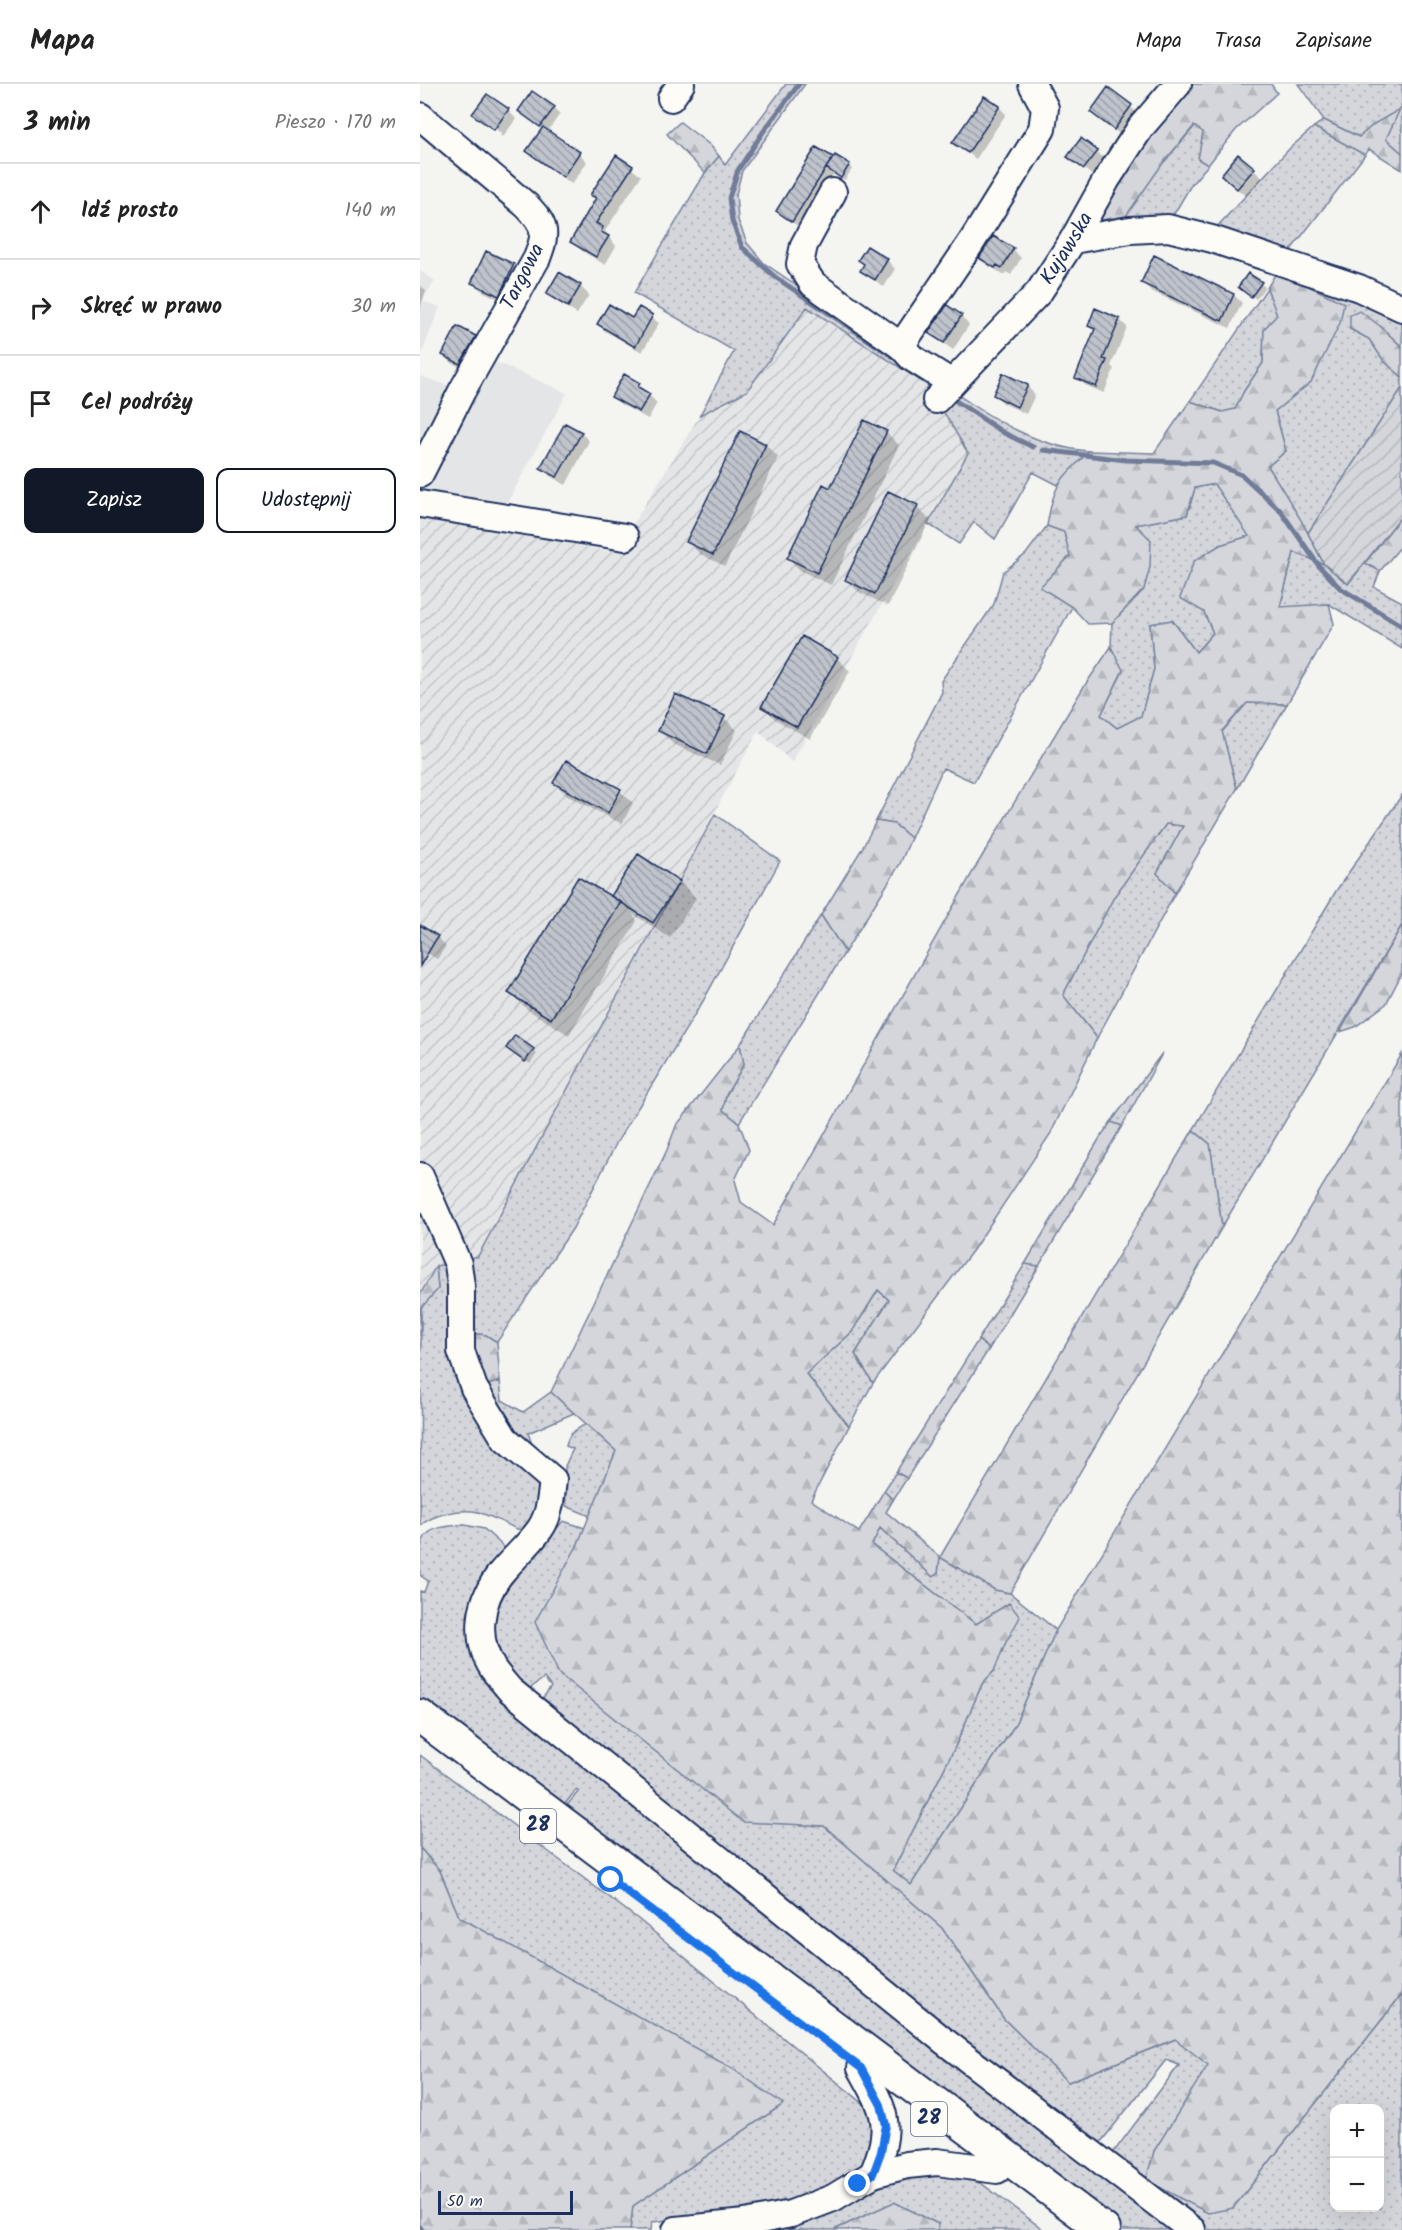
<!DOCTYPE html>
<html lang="pl">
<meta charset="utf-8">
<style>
body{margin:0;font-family:Kalam,sans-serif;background:#f2f2f2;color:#222}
.controls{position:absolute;right:18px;bottom:18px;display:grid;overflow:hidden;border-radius:12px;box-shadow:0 6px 24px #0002}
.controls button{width:54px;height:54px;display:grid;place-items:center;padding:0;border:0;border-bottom:2px solid #e0e0e0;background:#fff;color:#222;font:30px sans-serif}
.scale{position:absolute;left:18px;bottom:15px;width:135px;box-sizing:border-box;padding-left:6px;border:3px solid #1b2f5e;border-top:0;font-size:16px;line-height:21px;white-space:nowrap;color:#1b2f5e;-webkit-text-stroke:4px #fdfcf7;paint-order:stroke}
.stop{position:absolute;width:18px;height:18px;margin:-14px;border:4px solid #1a73e8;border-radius:50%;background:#fff}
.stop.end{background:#1a73e8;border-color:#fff;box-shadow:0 2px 6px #0008}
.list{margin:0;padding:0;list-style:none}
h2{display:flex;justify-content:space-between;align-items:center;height:78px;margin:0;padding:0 24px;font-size:26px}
h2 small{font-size:20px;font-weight:400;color:#767676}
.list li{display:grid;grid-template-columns:39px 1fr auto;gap:18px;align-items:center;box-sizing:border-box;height:96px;padding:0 24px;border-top:2px solid #e0e0e0}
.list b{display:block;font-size:22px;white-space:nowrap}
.list em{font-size:20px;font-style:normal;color:#767676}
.actions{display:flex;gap:12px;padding:18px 24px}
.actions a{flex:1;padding:14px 0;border:2px solid #111827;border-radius:12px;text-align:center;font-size:21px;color:#111827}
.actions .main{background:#111827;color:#fff}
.icon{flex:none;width:33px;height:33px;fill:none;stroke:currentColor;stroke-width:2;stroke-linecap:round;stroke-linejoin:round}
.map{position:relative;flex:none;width:982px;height:2146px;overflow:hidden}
header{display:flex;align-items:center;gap:36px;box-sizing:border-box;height:84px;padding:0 30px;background:#fff;border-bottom:2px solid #e0e0e0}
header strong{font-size:28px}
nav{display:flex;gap:33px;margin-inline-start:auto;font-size:21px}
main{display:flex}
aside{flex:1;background:#fff}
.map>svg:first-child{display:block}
.built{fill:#e4e5e6}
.industrial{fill:url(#industrial-furrows)}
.grass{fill:url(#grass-dots);stroke:#78829c;stroke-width:1.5;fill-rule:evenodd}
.forest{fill:url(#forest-firs);stroke:#78829c;stroke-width:1.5}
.garden{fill:url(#garden-furrows);stroke:#78829c;stroke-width:1.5}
.shadow{fill:#0003}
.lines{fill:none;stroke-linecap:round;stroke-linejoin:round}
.stream{stroke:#717c98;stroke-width:5}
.building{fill:url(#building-back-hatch);stroke:#1b2f5e;stroke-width:1.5}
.minor-casing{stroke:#1b2f5e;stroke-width:30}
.major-casing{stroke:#1b2f5e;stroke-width:36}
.minor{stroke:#fdfcf7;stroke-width:26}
.major{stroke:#fdfcf7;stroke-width:32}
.route{stroke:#1a73e8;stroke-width:8}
.labels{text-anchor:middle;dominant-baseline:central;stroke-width:5;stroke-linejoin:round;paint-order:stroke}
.shield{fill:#fdfcf7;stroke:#5f6c8c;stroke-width:1.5}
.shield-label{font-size:20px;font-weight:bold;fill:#1b2f5e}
.street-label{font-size:21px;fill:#1b2f5e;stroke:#fdfcf7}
</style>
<header>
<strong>Mapa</strong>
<nav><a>Mapa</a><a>Trasa</a><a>Zapisane</a></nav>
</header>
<main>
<aside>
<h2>3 min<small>Pieszo · 170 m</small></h2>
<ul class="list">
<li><svg class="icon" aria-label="ahead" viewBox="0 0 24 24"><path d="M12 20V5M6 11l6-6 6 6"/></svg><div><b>Idź prosto</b></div><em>140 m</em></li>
<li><svg class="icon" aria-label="right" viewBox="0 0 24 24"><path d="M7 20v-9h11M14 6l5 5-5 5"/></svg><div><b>Skręć w prawo</b></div><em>30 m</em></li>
<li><svg class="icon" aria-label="arrive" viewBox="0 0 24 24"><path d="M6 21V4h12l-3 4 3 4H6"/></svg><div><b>Cel podróży</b></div></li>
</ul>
<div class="actions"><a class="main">Zapisz</a><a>Udostępnij</a></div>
</aside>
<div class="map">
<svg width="982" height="2146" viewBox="0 0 982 2146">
<defs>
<pattern id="industrial-furrows" width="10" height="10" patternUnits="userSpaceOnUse" patternTransform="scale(1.5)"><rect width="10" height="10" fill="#e4e5e6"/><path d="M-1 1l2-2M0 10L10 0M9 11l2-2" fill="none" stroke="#c3c5c8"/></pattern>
<pattern id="grass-dots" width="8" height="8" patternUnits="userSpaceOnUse" patternTransform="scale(1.5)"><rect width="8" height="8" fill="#d4d6db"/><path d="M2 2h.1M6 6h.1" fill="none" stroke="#b5b8be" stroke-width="1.8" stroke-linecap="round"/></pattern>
<pattern id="forest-firs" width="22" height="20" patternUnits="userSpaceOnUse" patternTransform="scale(1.5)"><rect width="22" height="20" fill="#d4d6db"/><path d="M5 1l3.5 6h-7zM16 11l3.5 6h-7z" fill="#b5b8be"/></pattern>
<pattern id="garden-furrows" width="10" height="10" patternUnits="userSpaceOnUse" patternTransform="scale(1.5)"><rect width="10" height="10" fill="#d4d6db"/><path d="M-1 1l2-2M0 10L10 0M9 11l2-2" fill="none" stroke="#b5b8be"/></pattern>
<pattern id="building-back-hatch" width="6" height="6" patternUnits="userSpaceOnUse" patternTransform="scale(1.5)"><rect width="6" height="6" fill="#bfc3cc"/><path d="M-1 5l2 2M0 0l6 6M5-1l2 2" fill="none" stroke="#9a9fa9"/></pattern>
</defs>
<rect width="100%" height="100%" fill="#f4f4f1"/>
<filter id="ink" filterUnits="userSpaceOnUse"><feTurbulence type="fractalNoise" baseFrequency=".0167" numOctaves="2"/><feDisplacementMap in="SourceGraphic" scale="12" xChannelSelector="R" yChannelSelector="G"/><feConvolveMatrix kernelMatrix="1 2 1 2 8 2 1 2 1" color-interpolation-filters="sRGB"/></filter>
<g filter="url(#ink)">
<path class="built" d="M 0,187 L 15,197 L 2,217 L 20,223 L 0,274 Z
M 69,275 L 147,309 L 87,419 L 58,413 L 0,410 L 0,292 L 36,304 Z"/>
<path class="industrial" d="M 387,223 L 510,303 L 548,369 L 372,678 L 338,647 L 58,1172 L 16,1182 L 0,1211 L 0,431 L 44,436 L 187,467 L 205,453 L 280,331 L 327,307 Z"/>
<path class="grass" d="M 366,0 L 385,0 L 322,87 L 316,110 L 318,136 L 327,159 L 344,179 L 515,295 L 510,303 L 387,223 L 327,307 L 280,331 L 314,267 L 214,209 L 285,89 L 299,72 L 305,81 Z
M 878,0 L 982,0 L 982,69 L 966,55 L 979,26 L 954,40 L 939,53 L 904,36 Z
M 775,42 L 784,48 L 778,75 L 788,81 L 771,101 L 751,135 L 692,141 L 678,138 L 675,130 L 743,79 Z
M 894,43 L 945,71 L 866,172 L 794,146 L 870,64 Z
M 857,187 L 982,230 L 982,263 L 960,242 L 930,245 L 949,255 L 964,277 L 982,293 L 982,304 L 888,449 L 848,382 L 866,367 L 855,327 L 891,298 Z
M 847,204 L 858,231 L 844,245 L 843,279 L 824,307 L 816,325 L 803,328 L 770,317 Z
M 534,308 C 574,336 618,363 668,367 C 659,380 647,389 638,401 L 613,388 L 575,455 L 554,438 L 539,460 L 508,440 L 548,369 L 519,320 Z
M 794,400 L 830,452 L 800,461 L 784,528 L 793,549 L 776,568 L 752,536 L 730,540 L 734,585 L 721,633 L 697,644 L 681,631 L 703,587 L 691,563 L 692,539 L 724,505 L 715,441 L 767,431 L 775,404 Z
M 627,442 L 644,448 L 650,472 L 621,503 L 652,523 L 554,698 L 523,684 L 491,754 L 474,740 L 456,737 L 522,608 L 521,597 L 574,520 L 583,488 L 606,470 Z
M 874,468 L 904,480 L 928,500 L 945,479 L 960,487 L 954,503 L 982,518 L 982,565 L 909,520 L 860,524 Z
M 827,619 L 867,620 L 817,705 L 802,648 Z
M 982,711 L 982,841 L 802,1143 L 790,1060 L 773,1046 L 916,807 Z
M 295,730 L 360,777 L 283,917 L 197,1058 L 153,1144 L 77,1258 L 66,1251 L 50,1249 L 43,1176 L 58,1172 Z
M 746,740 L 763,742 L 737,789 L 755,809 L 677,954 L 643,911 L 694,812 Z
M 401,831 L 425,868 L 319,1039 L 303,1026 L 306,1011 L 324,980 L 320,961 Z
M 743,968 L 702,1042 L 691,1038 Z
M 27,1180 L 32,1254 L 119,1392 L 117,1423 L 111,1437 L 104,1446 L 97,1445 C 84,1439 71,1432 58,1428 C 41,1424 13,1430 0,1442 L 1,1223 L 18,1205 L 16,1182 Z
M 605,1180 L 619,1182 L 569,1265 L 558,1256 Z
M 458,1206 L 469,1216 L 435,1270 L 453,1299 L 429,1342 L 386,1290 L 432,1248 Z
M 80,1297 L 82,1316 L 103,1328 L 131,1308 L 154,1329 L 108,1349 L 113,1363 L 109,1366 L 62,1303 Z
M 166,1340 L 196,1367 L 170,1432 L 146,1422 L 145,1382 L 153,1365 L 146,1362 C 148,1349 155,1346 166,1340 Z
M 476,1388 L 487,1394 L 473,1416 L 464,1407 Z
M 143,1437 L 165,1444 L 157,1462 L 323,1737 L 404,1742 L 522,1844 L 584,1935 L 648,1998 L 756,1955 L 789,1981 L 734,2067 L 813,2124 L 982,1910 L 982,2146 L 784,2146 L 693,2078 L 693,2069 L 759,1981 L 746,1976 L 680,2059 L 674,2061 L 317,1772 L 140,1633 L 122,1615 L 131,1603 L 124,1594 L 108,1606 L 85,1580 L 76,1557 L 72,1534 L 89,1502 ZM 914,2024 L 960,2024 L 960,2124 L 914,2124 Z
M 45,1441 L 64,1445 L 84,1463 L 84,1468 L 80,1471 L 53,1510 L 47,1532 L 51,1570 L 64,1593 L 756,2146 L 703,2146 L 143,1726 L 158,1708 L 156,1706 L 141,1725 L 0,1618 L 0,1507 L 4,1508 L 8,1497 L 0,1491 C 0,1450 1,1443 45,1441 Z
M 460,1444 L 513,1493 L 518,1489 L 520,1473 L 575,1506 L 590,1509 L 636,1546 L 595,1641 L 491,1801 L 473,1786 L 535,1663 L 562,1600 L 574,1587 L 585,1560 L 569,1533 L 556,1540 L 452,1461 Z
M 0,1671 L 218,1835 L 450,2025 L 455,2046 L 448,2074 L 424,2098 L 365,2122 L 232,2138 L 231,2146 L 210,2146 L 213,2122 L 362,2021 L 312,1985 L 39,1833 L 20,1787 L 0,1764 Z
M 527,2087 L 562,2100 L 624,2146 L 518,2146 L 518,2140 L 474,2118 L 414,2146 L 352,2146 L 434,2116 L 488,2089 Z"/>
<path class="forest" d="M 767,0 L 851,0 L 857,9 L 816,46 L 788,81 L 778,75 L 783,48 L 774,42 L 743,79 L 706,132 L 682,136 L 675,130 L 699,87 Z
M 980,25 L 966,55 L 982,69 L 982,86 L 949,65 L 945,71 L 894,43 L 904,36 L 939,53 L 954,40 Z
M 260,38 L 290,61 L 299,72 L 285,89 L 247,50 Z
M 857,187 L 924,219 L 920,239 L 891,298 L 855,327 L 866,367 L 848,382 L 881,436 L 904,480 L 874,468 L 860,523 L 909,520 L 914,540 L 867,620 L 827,619 L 802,647 L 817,705 L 755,809 L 737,789 L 763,742 L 746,740 L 694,813 L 643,911 L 677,954 L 631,1049 L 553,1166 L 453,1299 L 435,1270 L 469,1216 L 458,1206 L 432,1248 L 386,1290 L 429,1342 L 391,1416 L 439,1448 L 464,1407 L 473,1416 L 466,1428 L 520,1473 L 773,1046 L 790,1060 L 802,1143 L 590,1509 L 575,1506 L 520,1473 L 518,1489 L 513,1493 L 460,1444 L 452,1461 L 556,1540 L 589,1519 L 600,1533 L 585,1560 L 574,1587 L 562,1600 L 535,1663 L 473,1786 L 491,1801 L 595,1641 L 636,1546 L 982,970 L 982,1910 L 813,2124 L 788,2129 L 726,2096 L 734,2067 L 788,1981 L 755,1955 L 648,1998 L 584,1935 L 522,1844 L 404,1742 L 323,1738 L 139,1590 L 115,1538 L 157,1462 L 196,1367 L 131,1308 L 247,1066 L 256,1042 L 320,961 L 324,980 L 306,1011 L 303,1026 L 319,1039 L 329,1066 L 315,1096 L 321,1118 L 353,1141 L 555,784 L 663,604 L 691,563 L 703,586 L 681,631 L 697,644 L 721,632 L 734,585 L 730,540 L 752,536 L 776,568 L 793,549 L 784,528 L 760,514 L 774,477 L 800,461 L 829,452 L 794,400 L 775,404 L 767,431 L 716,441 L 731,456 L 730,483 L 724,505 L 692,539 L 668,540 L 652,523 L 620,503 L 650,472 L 644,448 L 627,442 C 630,425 633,405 645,392 C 652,383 661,377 668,367 L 734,369 L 770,317 L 802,328 L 815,325 L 824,307 L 843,279 L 844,245 L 857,231 L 847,204 Z
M 940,227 L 960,242 L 982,263 L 982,293 L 964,277 L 949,255 L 930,245 L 930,231 Z
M 982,431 L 982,461 L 960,487 L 945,479 Z
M 456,737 L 474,740 L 491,754 L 480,780 L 425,868 L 401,831 L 443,763 Z
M 982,841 L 982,889 L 966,920 L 935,943 L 920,948 Z
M 691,1038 L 702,1042 L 619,1182 L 605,1180 L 681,1052 Z
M 16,1182 L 18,1205 L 1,1224 L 0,1253 L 0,1211 Z
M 50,1249 L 66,1251 L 77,1258 L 80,1297 L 62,1303 Z
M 558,1256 L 569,1265 L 487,1394 L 476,1388 Z
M 0,1764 L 20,1787 L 39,1833 L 313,1985 L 363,2020 L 213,2122 L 210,2146 L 0,2146 Z
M 474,2118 L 518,2140 L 518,2146 L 414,2146 Z"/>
<path class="garden" d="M 982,304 L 982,431 L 928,500 L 904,480 L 888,449 Z"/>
<path class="shadow" d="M 689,5 L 720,31 L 703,53 L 672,28 Z
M 579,23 L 586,30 L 556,75 L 534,58 Z
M 134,24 L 140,30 L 127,48 L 159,69 L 167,78 L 152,100 L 116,75 L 108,67 L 123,45 L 99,27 Z
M 88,26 L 96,35 L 83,53 L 80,51 L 81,49 L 61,35 L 61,38 L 54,30 Z
M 677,68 L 685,76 L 673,92 L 649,73 Z
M 197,73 L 221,92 L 185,147 L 196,162 L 185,181 L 161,166 L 152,158 L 177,115 L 172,110 Z
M 412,74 L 429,81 L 432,85 L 425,96 L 414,90 L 380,144 L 358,127 Z
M 834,86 L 842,94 L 826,112 L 811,100 Z
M 593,165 L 601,174 L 591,191 L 586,188 L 584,191 L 569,182 L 561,174 Z
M 440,176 L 467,176 L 475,185 L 464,203 L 442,186 L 445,182 Z
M 93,181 L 101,190 L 87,219 L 62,207 L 53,199 Z
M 829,191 L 845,203 L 836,215 L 824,206 Z
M 723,199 L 814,211 L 822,219 L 810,244 L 731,207 Z
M 0,201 L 6,207 L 0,225 Z
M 160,202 L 169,211 L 157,230 L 137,218 L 128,210 Z
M 219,225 L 239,239 L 222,268 L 185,247 L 178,240 L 213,236 Z
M 541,232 L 549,241 L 533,266 L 510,249 Z
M 700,236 L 707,243 L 691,282 L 694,285 L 684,309 L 665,301 L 657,294 L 676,248 L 670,241 Z
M 55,253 L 63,262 L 49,288 L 32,279 L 23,270 Z
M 204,292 L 219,301 L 237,319 L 228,335 L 202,321 L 193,312 Z
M 607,302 L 615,311 L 606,330 L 583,319 L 575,311 Z
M 466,348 L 479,361 L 411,501 L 381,487 L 368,474 Z
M 161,349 L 169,357 L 146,401 L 130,392 L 122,384 Z
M 321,349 L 346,361 L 358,373 L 305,482 L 280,470 L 268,458 Z
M 469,409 L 497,423 L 510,436 L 468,522 L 439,508 L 426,495 Z
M 417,574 L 430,587 L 390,655 L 355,635 L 343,622 Z
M 304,634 L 317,646 L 300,681 L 253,660 L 240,647 Z
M 135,699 L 200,707 L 213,719 L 202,740 L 148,712 Z
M 219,772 L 260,798 L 276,814 L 250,854 L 213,830 L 217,837 L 149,951 L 108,926 L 90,909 L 198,818 Z
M 0,843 L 17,853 L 26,862 L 17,875 L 7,869 L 0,881 Z
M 113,966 L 117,970 L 110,980 L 92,968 Z"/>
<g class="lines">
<path class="stream" d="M 379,0 L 343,48 L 318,86 L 309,114 L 312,137 L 322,163 L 355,193 L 478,276
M 536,317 L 584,349 L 613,363
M 623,366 L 706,376 L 793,379 L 822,391 L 860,426 L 899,482 L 920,504 L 982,542
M 0,2143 L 2,2146"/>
</g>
<path class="building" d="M 688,3 L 712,21 L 694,46 L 670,28 Z
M 112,7 L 135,23 L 120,43 L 98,27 Z
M 67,10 L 89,25 L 74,46 L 52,30 Z
M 564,12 L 580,22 L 548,69 L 532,59 Z
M 123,43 L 160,68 L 143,93 L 106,67 Z
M 661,54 L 678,67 L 664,85 L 647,73 Z
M 396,63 L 413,73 L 372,138 L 356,127 Z
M 818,70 L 835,84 L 817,105 L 801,91 Z
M 196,71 L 213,82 L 176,139 L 183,143 L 181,148 L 189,152 L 176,173 L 150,158 L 176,114 L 170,111 Z
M 415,71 L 430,80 L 421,94 L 406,84 Z
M 573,152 L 594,164 L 582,184 L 577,181 L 575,184 L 559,174 Z
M 447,162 L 468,175 L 455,196 L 440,187 L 444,180 L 438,176 Z
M 66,167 L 94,180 L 79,212 L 51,199 Z
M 734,171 L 814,210 L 802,237 L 721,199 Z
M 139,188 L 161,201 L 148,223 L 126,210 Z
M 828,189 L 842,198 L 831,213 L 818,203 Z
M 189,220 L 212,234 L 219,223 L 233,231 L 215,263 L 177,240 Z
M 527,221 L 542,231 L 524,259 L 508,249 Z
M 675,224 L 700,235 L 683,275 L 687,276 L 676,303 L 655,294 L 675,245 L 668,242 Z
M 37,242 L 56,252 L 40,280 L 22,271 Z
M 583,289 L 608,301 L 597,323 L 573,311 Z
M 204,290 L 220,299 L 218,303 L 230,310 L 219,328 L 191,313 Z
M 444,336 L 467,347 L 397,489 L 367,474 L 403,400 L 410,404 Z
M 145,339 L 162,348 L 137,393 L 120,384 Z
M 320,347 L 346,360 L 293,471 L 266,458 Z
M 468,407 L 498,421 L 455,510 L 425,496 Z
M 382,552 L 418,573 L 377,643 L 341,623 Z
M 255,610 L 305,632 L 287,670 L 238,647 Z
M 146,676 L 201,705 L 188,729 L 133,699 Z
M 218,770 L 260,797 L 233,839 L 191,812 Z
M 158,793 L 201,818 L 131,935 L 88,909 Z
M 0,841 L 18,852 L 0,882 Z
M 95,951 L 114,965 L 105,978 L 86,964 Z"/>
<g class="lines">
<defs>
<g id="minor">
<path d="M 251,14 L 261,0"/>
<path d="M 0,32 L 107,122 C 126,142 127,148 117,174 L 42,307 L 0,390"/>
<path d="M 413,108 L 384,161 L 380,180 L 393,200 L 481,262"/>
<path d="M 653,156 L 710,146 L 748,144 L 792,155 L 939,204 L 982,224"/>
<path d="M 532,299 L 492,274 L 481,262 L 551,159 L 622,45 L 625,24 L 612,0"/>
<path id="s1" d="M 516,316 L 619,208 L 653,156 L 687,95 L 721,43 L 758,0"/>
<path d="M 0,420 L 205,453"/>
<path d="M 0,1092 L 38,1180 L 41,1202 L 41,1267 L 54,1304 L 85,1355 L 133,1396 C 131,1412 130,1431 120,1445 C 109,1461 93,1474 80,1490 C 59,1517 54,1555 73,1585 C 78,1592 84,1599 90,1606 L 524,1957 L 772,2146"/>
<path d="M 441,1984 C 466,2028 473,2041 453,2090"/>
<path d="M 256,2146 L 325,2139 L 371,2130 L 413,2114 L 453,2090 L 487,2081 L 517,2078 L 577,2086"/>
</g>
<path id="major" d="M 0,1632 L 684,2146"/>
</defs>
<use href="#minor" class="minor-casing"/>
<use href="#major" class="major-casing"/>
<use href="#minor" class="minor"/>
<use href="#major" class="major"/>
</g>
</g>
<g class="lines" filter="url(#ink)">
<path class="route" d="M 191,1796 L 441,1984 L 461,2021 L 466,2041 L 461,2068 L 453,2090 L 438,2100"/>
</g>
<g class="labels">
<g class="shield">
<rect x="100" y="1725" width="36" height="34" rx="4.5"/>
<rect x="491" y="2018" width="36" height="34" rx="4.5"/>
</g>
<g class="shield-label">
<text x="118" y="1742">28</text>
<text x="509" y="2035">28</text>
</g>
<g class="street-label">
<text stroke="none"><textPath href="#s1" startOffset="201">Kujawska</textPath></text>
<text transform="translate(103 193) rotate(-63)">Targowa</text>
</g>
</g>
</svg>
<div class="controls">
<button>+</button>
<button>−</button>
</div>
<div class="scale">50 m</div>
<div class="stop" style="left:191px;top:1796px"></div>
<div class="stop end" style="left:438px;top:2100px"></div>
</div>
</main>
